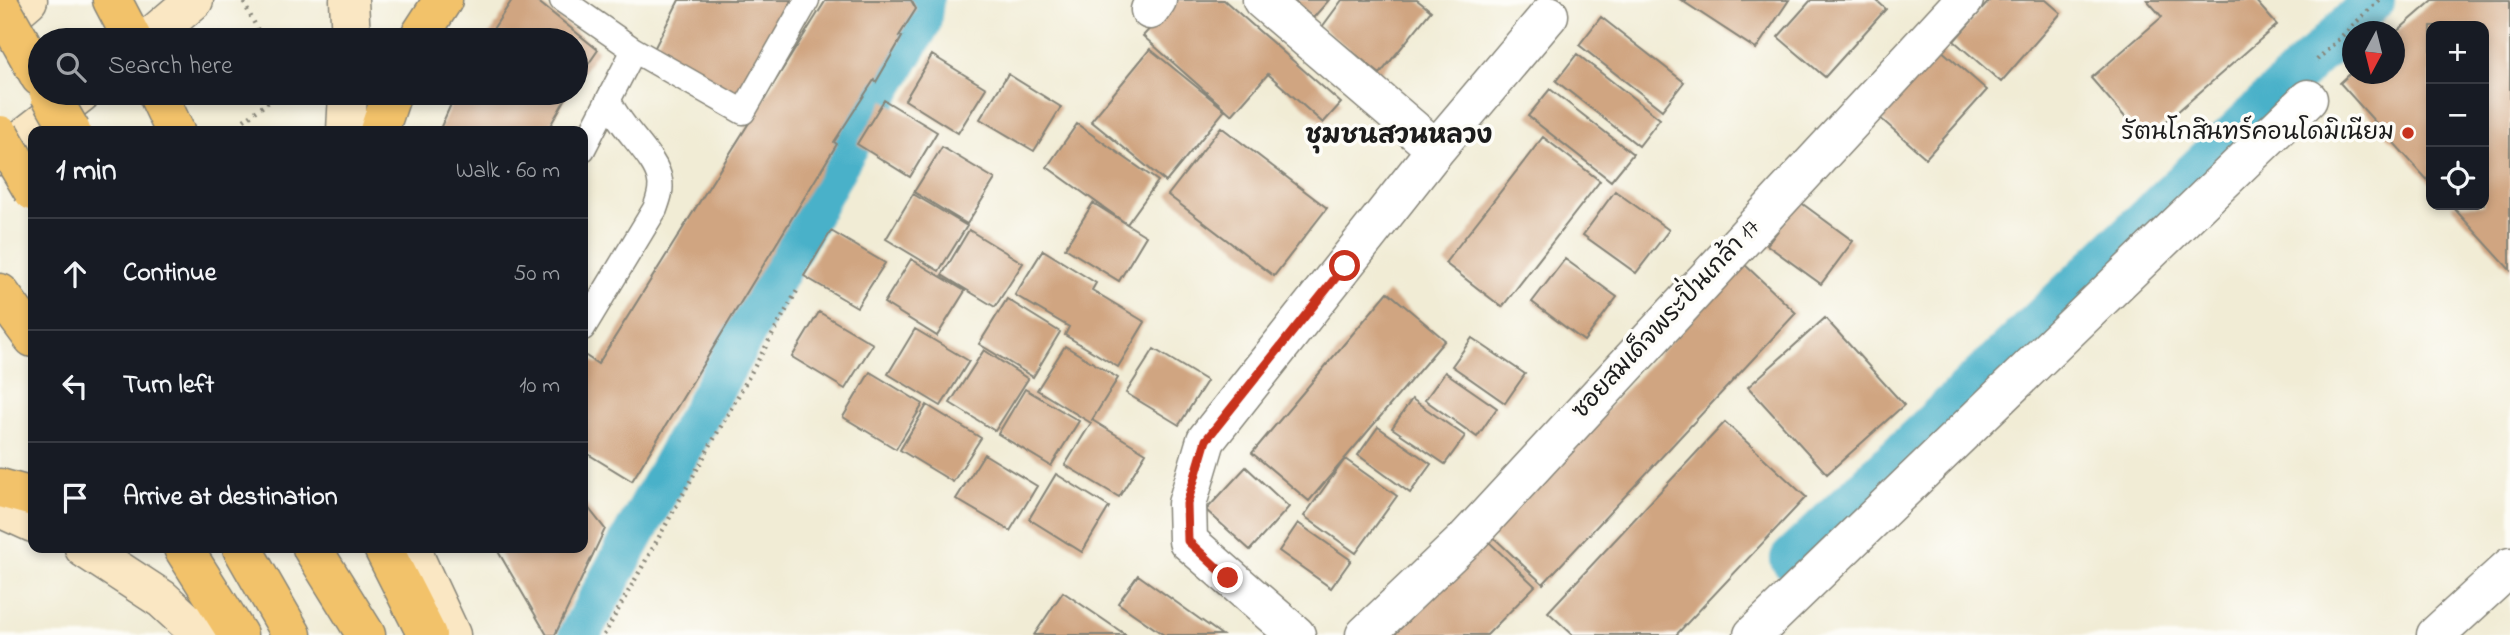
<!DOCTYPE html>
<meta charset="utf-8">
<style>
body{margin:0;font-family:"Indie Flower","Playpen Sans Thai",sans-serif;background:#242831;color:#f1f3f6}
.controls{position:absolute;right:21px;top:21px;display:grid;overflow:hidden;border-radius:14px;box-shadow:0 4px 10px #0003}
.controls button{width:63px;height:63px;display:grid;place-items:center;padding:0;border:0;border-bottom:2px solid #363941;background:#171b24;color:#f1f3f6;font:35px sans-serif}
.compass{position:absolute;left:2342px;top:21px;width:63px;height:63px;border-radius:50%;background:#171b24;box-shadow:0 4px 10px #0003;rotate:187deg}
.stop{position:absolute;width:21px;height:21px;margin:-16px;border:5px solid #c8321e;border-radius:50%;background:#fff}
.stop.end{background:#c8321e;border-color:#fff;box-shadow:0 2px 7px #0008}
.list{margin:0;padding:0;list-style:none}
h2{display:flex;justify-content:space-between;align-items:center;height:91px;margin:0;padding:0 28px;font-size:30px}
h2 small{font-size:23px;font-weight:400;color:#9ea1a6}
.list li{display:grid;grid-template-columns:46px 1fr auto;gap:21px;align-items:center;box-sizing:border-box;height:112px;padding:0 28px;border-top:2px solid #363941}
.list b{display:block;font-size:26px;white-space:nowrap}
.list em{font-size:23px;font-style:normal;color:#9ea1a6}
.icon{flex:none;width:38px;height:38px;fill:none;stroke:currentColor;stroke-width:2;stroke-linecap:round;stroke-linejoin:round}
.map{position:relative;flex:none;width:2510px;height:635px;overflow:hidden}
.search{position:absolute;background:#171b24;box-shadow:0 4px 10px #0003;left:28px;top:28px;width:560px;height:77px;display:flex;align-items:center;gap:18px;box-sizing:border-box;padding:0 24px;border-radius:38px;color:#9ea1a6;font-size:26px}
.panel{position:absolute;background:#171b24;box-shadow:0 4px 10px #0003;left:28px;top:126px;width:560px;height:427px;border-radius:14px}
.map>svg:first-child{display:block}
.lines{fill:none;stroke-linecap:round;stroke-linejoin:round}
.canal{stroke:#4ab1c9;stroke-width:42}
.building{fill:#d0a581}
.lane-casing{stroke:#868478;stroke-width:27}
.street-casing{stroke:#868478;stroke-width:41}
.secondary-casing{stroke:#868478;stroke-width:41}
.primary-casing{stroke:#868478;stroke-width:41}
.path{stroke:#868478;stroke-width:4.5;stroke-dasharray:2 5;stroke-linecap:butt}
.lane{stroke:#fff;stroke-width:24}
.street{stroke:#fff;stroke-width:38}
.secondary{stroke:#fae7c3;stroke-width:38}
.primary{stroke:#f2c26a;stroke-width:38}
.primary-bridge-casing{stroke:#868478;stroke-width:41;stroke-linecap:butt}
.primary-bridge{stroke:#f2c26a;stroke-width:38}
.route{stroke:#c8321e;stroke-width:9}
.poi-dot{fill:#c8321e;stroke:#fdfcf7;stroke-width:2.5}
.labels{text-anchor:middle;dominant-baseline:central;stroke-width:7;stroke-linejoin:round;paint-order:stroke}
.poi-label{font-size:24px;fill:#1c1c1c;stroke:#fdfcf7;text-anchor:end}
.street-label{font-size:24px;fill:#1c1c1c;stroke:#fdfcf7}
.neighbourhood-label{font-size:26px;font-weight:bold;fill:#1c1c1c;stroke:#fdfcf7}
</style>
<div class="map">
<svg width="2510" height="635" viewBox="0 0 2510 635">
<rect width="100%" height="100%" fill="#fdfcf7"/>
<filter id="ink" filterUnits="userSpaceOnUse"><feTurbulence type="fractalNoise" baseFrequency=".0143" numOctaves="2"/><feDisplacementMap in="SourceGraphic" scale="14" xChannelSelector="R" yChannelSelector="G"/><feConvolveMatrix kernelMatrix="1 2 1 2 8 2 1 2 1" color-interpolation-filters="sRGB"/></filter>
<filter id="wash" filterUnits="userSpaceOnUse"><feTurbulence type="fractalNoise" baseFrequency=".00686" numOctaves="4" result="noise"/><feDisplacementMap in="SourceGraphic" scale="28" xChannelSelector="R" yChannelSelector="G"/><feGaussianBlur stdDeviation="1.57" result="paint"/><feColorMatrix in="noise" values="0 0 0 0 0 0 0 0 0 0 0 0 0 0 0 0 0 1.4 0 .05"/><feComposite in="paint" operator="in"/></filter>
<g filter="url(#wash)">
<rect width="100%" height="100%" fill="#f1ecd5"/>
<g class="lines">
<path class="canal" d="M 1791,559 L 2374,0
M 579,635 L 839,161 L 920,23 L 923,0"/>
</g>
<g id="blocks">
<path class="building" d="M 512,0 L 536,0 L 598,50 L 576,82 L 576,40 L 486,40 Z
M 679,0 L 792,0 L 742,98 L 653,51 Z
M 826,0 L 911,0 L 916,9 L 899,36 L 902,37 L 876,82 L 874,80 L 834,142 L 837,144 L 632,481 L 583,451 L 583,354 L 598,364 Z
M 1176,0 L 1224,0 L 1341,103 L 1323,123 L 1268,74 L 1232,115 L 1143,36 Z
M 1293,0 L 1329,0 L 1313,18 Z
M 1342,0 L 1417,0 L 1431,11 L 1380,74 L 1322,27 Z
M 1681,0 L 1789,0 L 1756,49 Z
M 1811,0 L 1876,0 L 1886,9 L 1825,77 L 1778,37 Z
M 1990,0 L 2046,0 L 2061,13 L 2001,82 L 1954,41 Z
M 2147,0 L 2255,0 L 2277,25 L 2145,140 L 2091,78 L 2162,17 Z
M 2433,0 L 2510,0 L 2510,270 L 2451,205 L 2484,205 L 2484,26 L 2431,26 L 2431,184 L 2340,83 L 2352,72 L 2394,74 L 2394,34 Z
M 1601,17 L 1684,82 L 1662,110 L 1579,45 Z
M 1150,49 L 1225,110 L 1166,182 L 1091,121 Z
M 1940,49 L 1987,90 L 1926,158 L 1879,117 Z
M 1577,54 L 1660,119 L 1639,146 L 1556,81 Z
M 932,55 L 986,88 L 958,133 L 905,100 Z
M 1008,74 L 1061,107 L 1034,151 L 980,119 Z
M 1550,89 L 1633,154 L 1611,181 L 1528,116 Z
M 456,93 L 569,93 L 547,131 L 439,131 Z
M 884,100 L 937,132 L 910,177 L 857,144 Z
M 1077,124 L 1158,181 L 1127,224 L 1047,167 Z
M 1221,127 L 1327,208 L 1274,276 L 1168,195 Z
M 1543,137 L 1600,181 L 1502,307 L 1445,263 Z
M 942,147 L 995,179 L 967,224 L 914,192 Z
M 1615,191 L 1669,230 L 1636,273 L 1583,235 Z
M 913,194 L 967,226 L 939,271 L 886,239 Z
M 1800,202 L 1853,241 L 1821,284 L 1767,245 Z
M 1093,203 L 1146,236 L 1119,281 L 1065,248 Z
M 969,230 L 1023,263 L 995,307 L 942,275 Z
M 831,231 L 885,263 L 857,307 L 804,276 Z
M 1043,250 L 1096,283 L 1092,290 L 1145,322 L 1118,367 L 1065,335 L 1069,327 L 1015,295 Z
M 911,259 L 965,291 L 937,336 L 884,303 Z
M 1565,259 L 1617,297 L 1584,341 L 1532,302 Z
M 1743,263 L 1796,313 L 1543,584 L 1491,535 Z
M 1388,292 L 1445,340 L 1309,501 L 1252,453 Z
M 1007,299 L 1060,332 L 1033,377 L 979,344 Z
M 819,312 L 873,344 L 845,389 L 792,357 Z
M 1825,318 L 1904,405 L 1827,474 L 1748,387 Z
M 915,329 L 969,361 L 941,406 L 888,374 Z
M 1472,338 L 1525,374 L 1505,403 L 1452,366 Z
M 1065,346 L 1118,378 L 1092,420 L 1146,453 L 1119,497 L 1065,465 L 1091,423 L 1037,390 Z
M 1154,349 L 1207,381 L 1179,425 L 1126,393 Z
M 984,350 L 1028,379 L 995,431 L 950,403 Z
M 870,372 L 923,404 L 896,449 L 843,417 Z
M 1445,372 L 1497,408 L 1477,437 L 1425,400 Z
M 1025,389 L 1079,421 L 1051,466 L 998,434 Z
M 1412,399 L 1465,436 L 1445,464 L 1392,428 Z
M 927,405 L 981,438 L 953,482 L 900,450 Z
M 1725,422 L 1806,497 L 1676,635 L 1573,635 L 1548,612 Z
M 1378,427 L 1431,464 L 1410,493 L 1358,455 Z
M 984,454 L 1037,486 L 1010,531 L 956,499 Z
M 1345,459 L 1397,496 L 1356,553 L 1304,516 Z
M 1246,467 L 1289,507 L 1250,550 L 1206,510 Z
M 1056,474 L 1109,507 L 1082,552 L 1029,519 Z
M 583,501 L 605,529 L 555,635 L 547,635 L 496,548 L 583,548 Z
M 1298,523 L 1351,560 L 1331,588 L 1279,551 Z
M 1487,540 L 1535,586 L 1487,635 L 1394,635 Z
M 1138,575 L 1222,635 L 1164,635 L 1118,603 Z
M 1063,592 L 1126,635 L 1034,635 Z"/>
</g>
</g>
<g filter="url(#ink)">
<use href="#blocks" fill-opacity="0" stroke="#868478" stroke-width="2"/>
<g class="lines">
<defs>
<path id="lane" d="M 562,0 L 634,50 L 743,112 L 807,0
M 583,149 L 634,50
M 583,328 L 655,209 C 658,200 662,191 660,181 C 657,156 619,128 609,100"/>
<path id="street" d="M 1262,0 L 1436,149
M 1150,10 L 1157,0
M 1296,635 L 1188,541 L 1187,504 L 1206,440 L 1436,149 L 1549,15
M 1365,635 L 1465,540 L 1964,0
M 1753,635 L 2308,99
M 2436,635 L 2510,567"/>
<path id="secondary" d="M 349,0 L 351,40
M 0,24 L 28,0
M 147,40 L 194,0
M 346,131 L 348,93
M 0,156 L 81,93
M 0,508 L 33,523
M 84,548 L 162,599 L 201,635
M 413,548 L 417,562 L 451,635"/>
<path id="primary" d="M 112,0 L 133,40
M 417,40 L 443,0
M 20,41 L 40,77
M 157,93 L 175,131
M 379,131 L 392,93
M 0,293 L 33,338
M 0,488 L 33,497
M 183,548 L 238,635
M 242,548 L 292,635
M 312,548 L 366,635
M 383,548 L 427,635"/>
</defs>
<use href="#lane" class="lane-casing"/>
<use href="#street" class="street-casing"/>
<use href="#secondary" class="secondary-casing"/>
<use href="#primary" class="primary-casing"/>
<path class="path" d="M 244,3 L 263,40
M 2317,60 L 2379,0
M 244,120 L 281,93
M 604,635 L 798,289"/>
<use href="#lane" class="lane"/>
<use href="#street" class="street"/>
<use href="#secondary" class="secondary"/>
<use href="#primary" class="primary"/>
<defs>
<path id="primary-bridge" d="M 0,6 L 20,41
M 49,93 L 71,131
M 0,135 L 33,191"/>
</defs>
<use href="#primary-bridge" class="primary-bridge-casing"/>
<use href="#primary-bridge" class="primary-bridge"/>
</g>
</g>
<g class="lines" filter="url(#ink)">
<path class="route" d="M 1228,578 L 1188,541 L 1187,504 L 1206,440 L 1345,266"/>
</g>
<circle class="poi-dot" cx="2408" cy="133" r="7"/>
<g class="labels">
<g class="poi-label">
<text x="2394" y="133">รัตนโกสินทร์คอนโดมิเนียม</text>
</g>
<g class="street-label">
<text transform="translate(1667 320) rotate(-47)">ซอยสมเด็จพระปิ่นเกล้า 17</text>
</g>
<g class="neighbourhood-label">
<text x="1399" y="137">ชุมชนสวนหลวง</text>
</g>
</g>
</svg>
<div class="controls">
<button>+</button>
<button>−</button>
<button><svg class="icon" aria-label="locate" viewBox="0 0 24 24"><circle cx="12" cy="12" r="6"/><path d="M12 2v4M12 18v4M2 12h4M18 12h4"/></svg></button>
</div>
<svg class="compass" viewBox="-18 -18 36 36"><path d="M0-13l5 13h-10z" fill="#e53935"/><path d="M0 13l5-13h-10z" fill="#9ea1a6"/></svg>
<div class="stop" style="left:1345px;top:266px"></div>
<div class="stop end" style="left:1228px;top:578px"></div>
<div class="search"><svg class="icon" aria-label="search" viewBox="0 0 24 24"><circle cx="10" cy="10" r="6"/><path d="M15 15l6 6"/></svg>Search here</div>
<section class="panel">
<h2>1 min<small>Walk · 60 m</small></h2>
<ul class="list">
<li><svg class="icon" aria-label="ahead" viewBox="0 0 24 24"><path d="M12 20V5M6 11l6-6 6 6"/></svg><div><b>Continue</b></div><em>50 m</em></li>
<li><svg class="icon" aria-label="left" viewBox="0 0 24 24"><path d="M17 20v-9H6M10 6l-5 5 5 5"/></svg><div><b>Turn left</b></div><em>10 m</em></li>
<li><svg class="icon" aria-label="arrive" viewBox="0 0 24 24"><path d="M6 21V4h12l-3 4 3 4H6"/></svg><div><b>Arrive at destination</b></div></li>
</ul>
</section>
</div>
